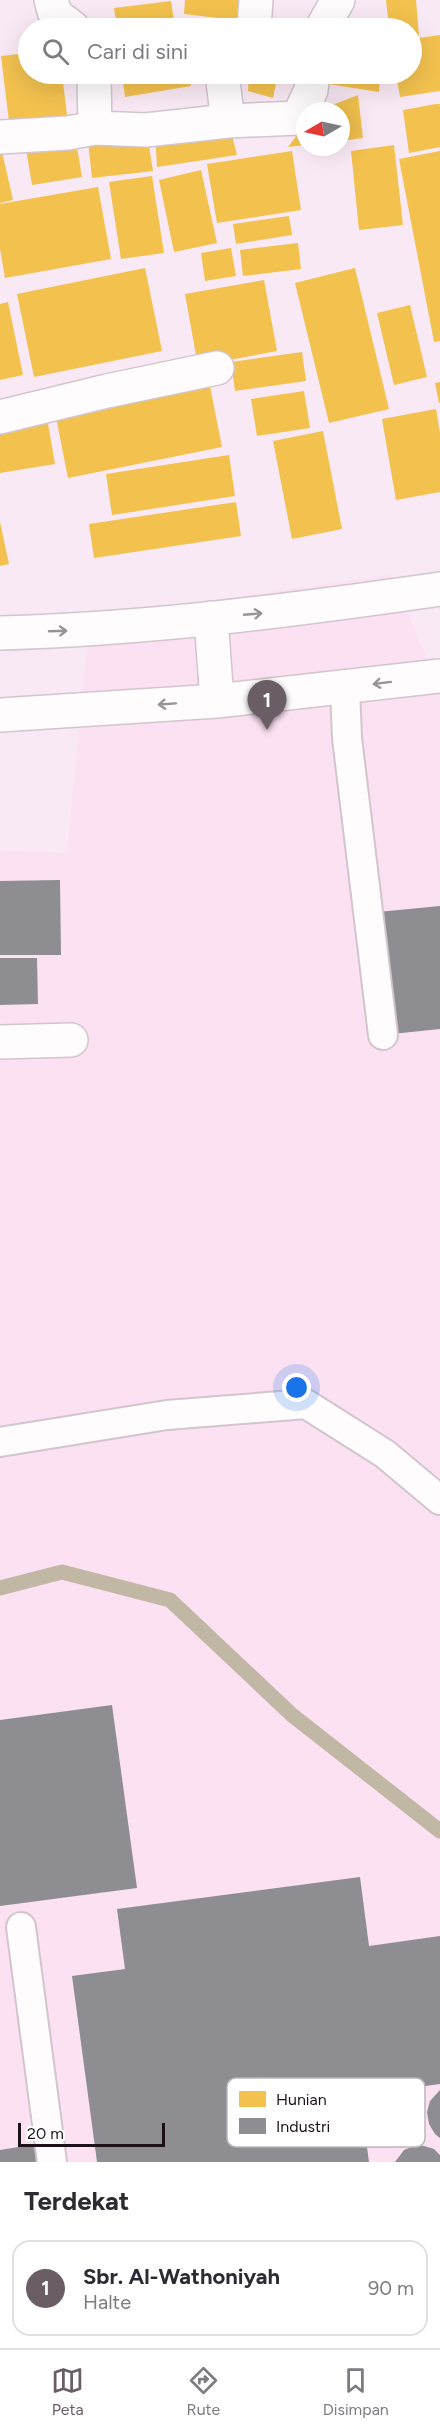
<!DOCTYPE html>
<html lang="id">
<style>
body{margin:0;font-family:Figtree,sans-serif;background:#f7f7f7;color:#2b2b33}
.compass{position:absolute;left:296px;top:102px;width:54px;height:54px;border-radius:50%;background:#fff;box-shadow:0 6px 24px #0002;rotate:261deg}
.scale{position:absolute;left:18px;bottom:15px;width:147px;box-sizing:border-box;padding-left:6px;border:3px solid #1d121a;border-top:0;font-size:16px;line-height:21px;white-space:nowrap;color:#1d121a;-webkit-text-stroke:4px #fff;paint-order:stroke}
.you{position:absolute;left:297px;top:1388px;width:21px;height:21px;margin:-15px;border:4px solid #fff;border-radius:50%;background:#1a73e8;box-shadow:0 0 0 9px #1a73e833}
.badge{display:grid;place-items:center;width:39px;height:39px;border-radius:50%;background:#6a5d66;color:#fff;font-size:20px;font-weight:700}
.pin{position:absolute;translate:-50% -50px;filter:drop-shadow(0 2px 3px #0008)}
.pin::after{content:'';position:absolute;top:32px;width:21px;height:18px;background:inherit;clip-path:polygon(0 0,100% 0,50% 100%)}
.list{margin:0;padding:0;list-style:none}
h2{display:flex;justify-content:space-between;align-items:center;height:78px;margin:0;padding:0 24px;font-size:26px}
h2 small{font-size:20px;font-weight:400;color:#7c7c81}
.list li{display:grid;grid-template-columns:39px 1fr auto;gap:18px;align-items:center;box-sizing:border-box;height:96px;margin:0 12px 12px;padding:0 12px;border:2px solid #e1e1e2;border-radius:18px}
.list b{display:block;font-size:22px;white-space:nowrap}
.list p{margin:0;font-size:20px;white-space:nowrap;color:#7c7c81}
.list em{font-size:20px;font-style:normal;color:#7c7c81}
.icon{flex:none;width:33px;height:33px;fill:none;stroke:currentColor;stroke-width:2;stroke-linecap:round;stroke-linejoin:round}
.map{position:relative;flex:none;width:440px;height:2162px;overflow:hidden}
.search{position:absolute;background:#fff;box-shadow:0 6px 24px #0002;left:18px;right:18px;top:18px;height:66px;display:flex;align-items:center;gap:15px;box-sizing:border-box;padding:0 21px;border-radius:33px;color:#7c7c81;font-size:22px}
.sheet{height:186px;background:#fff}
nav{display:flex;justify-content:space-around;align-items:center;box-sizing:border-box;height:84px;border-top:2px solid #e1e1e2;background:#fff;font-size:16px;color:#7c7c81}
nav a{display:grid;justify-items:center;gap:3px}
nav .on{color:#6a5d66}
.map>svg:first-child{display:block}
.built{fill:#fbe1f2}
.homes{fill:#f2c14e}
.industry{fill:#8d8d92}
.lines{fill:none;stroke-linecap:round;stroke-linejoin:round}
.stream{stroke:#c0b7a4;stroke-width:15}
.lane-casing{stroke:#d2c5ce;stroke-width:32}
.street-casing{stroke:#d2c5ce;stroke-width:36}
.primary-casing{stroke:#d2c5ce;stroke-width:36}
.lane{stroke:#fefcfd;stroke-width:28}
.street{stroke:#fefcfd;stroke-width:33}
.primary{stroke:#fefcfd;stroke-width:33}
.oneway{stroke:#999397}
.key{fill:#fff;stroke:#bbb8ba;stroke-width:1.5}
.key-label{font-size:16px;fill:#1d121a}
</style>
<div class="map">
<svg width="440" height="2162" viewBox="0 0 440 2162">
<rect width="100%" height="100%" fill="#f9e9f4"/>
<path class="built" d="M 391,575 L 440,688 L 440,2162 L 0,2162 L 0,851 L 67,853 L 90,618 Z"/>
<path class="homes" d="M 185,0 L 254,0 L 253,17 L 236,20 L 184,14 Z
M 386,0 L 416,0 L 419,36 L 412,37 L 412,28 L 389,28 Z
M 171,1 L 175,28 L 117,28 L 114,8 Z
M 440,35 L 440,91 L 400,97 L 396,74 L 412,74 L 412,39 Z
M 28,53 L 28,74 L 62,74 L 68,123 L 10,130 L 1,56 Z
M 122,74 L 189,74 L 191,86 L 125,97 Z
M 249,74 L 278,74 L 273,98 L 248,91 Z
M 329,74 L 380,74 L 379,92 L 328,84 Z
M 358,95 L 363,138 L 341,141 L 341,111 L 317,111 Z
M 436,104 L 440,104 L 440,147 L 409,153 L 403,110 Z
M 305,124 L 305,145 L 288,147 Z
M 230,127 L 237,155 L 157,167 L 155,132 Z
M 147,134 L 153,171 L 92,178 L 88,141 Z
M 76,141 L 82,177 L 32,185 L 26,149 Z
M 0,143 L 13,200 L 0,203 Z
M 394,145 L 403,225 L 359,230 L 351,151 Z
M 292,151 L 301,210 L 217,223 L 207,164 Z
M 440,151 L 440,341 L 434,342 L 399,159 Z
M 201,170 L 217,243 L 174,252 L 159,180 Z
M 152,176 L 164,253 L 121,259 L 109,182 Z
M 98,187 L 111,259 L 5,278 L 0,249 L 0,204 Z
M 289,216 L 292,235 L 236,244 L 233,224 Z
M 298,243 L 301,269 L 243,276 L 240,250 Z
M 231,248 L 236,276 L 205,281 L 201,253 Z
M 145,268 L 162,351 L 34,377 L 17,294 Z
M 355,268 L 389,409 L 329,423 L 295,283 Z
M 264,280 L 277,351 L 198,366 L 185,294 Z
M 8,302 L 23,375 L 0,380 L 0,304 Z
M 410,305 L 427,377 L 394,385 L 377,313 Z
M 302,352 L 306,381 L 235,391 L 231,362 Z
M 208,376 L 222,447 L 68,478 L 54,407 Z
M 440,382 L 440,403 L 439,403 L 435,383 Z
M 304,391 L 310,428 L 257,436 L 251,399 Z
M 436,409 L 440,433 L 440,492 L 396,500 L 382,419 Z
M 47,418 L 55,464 L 0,473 L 0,426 Z
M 323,431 L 342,529 L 292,539 L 273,441 Z
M 229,455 L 235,496 L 112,515 L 106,474 Z
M 236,502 L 241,536 L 94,558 L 89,524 Z
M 0,522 L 9,564 L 0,566 Z"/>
<path class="industry" d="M 60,880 L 61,955 L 0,955 L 0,881 Z
M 440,906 L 440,1029 L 392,1034 L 378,912 Z
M 0,958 L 37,958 L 38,1004 L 0,1005 Z
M 112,1705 L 137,1888 L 0,1906 L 0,1720 Z
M 360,1877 L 369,1946 L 440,1936 L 440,2084 L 360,2095 L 369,2162 L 97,2162 L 72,1976 L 125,1969 L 117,1909 Z
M 440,2090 L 440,2138 L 435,2134 L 429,2124 L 427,2112 L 430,2101 Z
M 37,2144 L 40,2162 L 0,2162 L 0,2150 Z
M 414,2146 L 424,2146 L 434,2149 L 440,2155 L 440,2162 L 395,2162 L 404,2150 Z"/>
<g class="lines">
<path class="stream" d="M 0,1588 L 62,1572 L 170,1600 L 292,1715 L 440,1831"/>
<defs>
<path id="lane" d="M 345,688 L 347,738 L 383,1035
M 0,1442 L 167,1415 L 306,1404 L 385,1454 L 440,1500
M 21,1927 L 52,2162"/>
<path id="street" d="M 51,0 L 55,14 L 73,28
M 254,28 L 256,0
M 322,28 L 338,0
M 94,74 L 95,128
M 222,74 L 228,121
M 0,137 L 68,133 L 95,128 L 146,130 L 228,121 L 298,118 L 311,90 L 313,74
M 0,417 L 107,391 L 217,368
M 0,1042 L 71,1040"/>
<path id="primary" d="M 211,618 L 217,701
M 0,633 C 148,629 294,610 440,589
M 0,715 L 217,701 L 440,676"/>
</defs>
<use href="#lane" class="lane-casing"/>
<use href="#street" class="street-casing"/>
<use href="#primary" class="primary-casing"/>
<use href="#lane" class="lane"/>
<use href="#street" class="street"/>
<use href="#primary" class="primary"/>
</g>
<defs><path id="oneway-shaft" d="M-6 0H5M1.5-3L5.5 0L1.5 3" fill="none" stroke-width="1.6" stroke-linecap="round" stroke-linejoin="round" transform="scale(1.5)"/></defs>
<g class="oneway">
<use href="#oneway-shaft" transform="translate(253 614) rotate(-5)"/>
<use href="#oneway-shaft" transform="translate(58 631) rotate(-2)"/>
<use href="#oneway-shaft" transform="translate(382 683) rotate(173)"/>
<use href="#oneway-shaft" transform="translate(167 704) rotate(176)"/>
</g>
<rect x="227" y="2078" width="198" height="69" rx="9" class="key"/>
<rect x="239" y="2091" width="27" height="16" fill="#f2c14e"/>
<rect x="239" y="2118" width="27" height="16" fill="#8d8d92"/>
<g class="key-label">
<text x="276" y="2105">Hunian</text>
<text x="276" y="2132">Industri</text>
</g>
</svg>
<svg class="compass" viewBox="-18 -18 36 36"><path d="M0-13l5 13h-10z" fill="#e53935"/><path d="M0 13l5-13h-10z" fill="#7c7c81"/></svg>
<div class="scale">20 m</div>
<div class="you"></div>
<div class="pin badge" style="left:267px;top:730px">1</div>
<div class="search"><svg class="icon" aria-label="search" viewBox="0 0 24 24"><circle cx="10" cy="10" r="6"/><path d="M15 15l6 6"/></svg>Cari di sini</div>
</div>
<section class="sheet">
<h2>Terdekat<small></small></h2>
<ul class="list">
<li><span class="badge">1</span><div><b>Sbr. Al-Wathoniyah</b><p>Halte</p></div><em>90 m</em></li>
</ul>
</section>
<nav>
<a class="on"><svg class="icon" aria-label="map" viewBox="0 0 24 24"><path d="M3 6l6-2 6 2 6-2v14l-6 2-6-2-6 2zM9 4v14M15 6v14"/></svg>Peta</a>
<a><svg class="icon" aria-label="directions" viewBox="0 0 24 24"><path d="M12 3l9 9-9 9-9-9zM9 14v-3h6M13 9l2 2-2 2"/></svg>Rute</a>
<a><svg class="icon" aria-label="saved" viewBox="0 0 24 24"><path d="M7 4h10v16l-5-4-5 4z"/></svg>Disimpan</a>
</nav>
